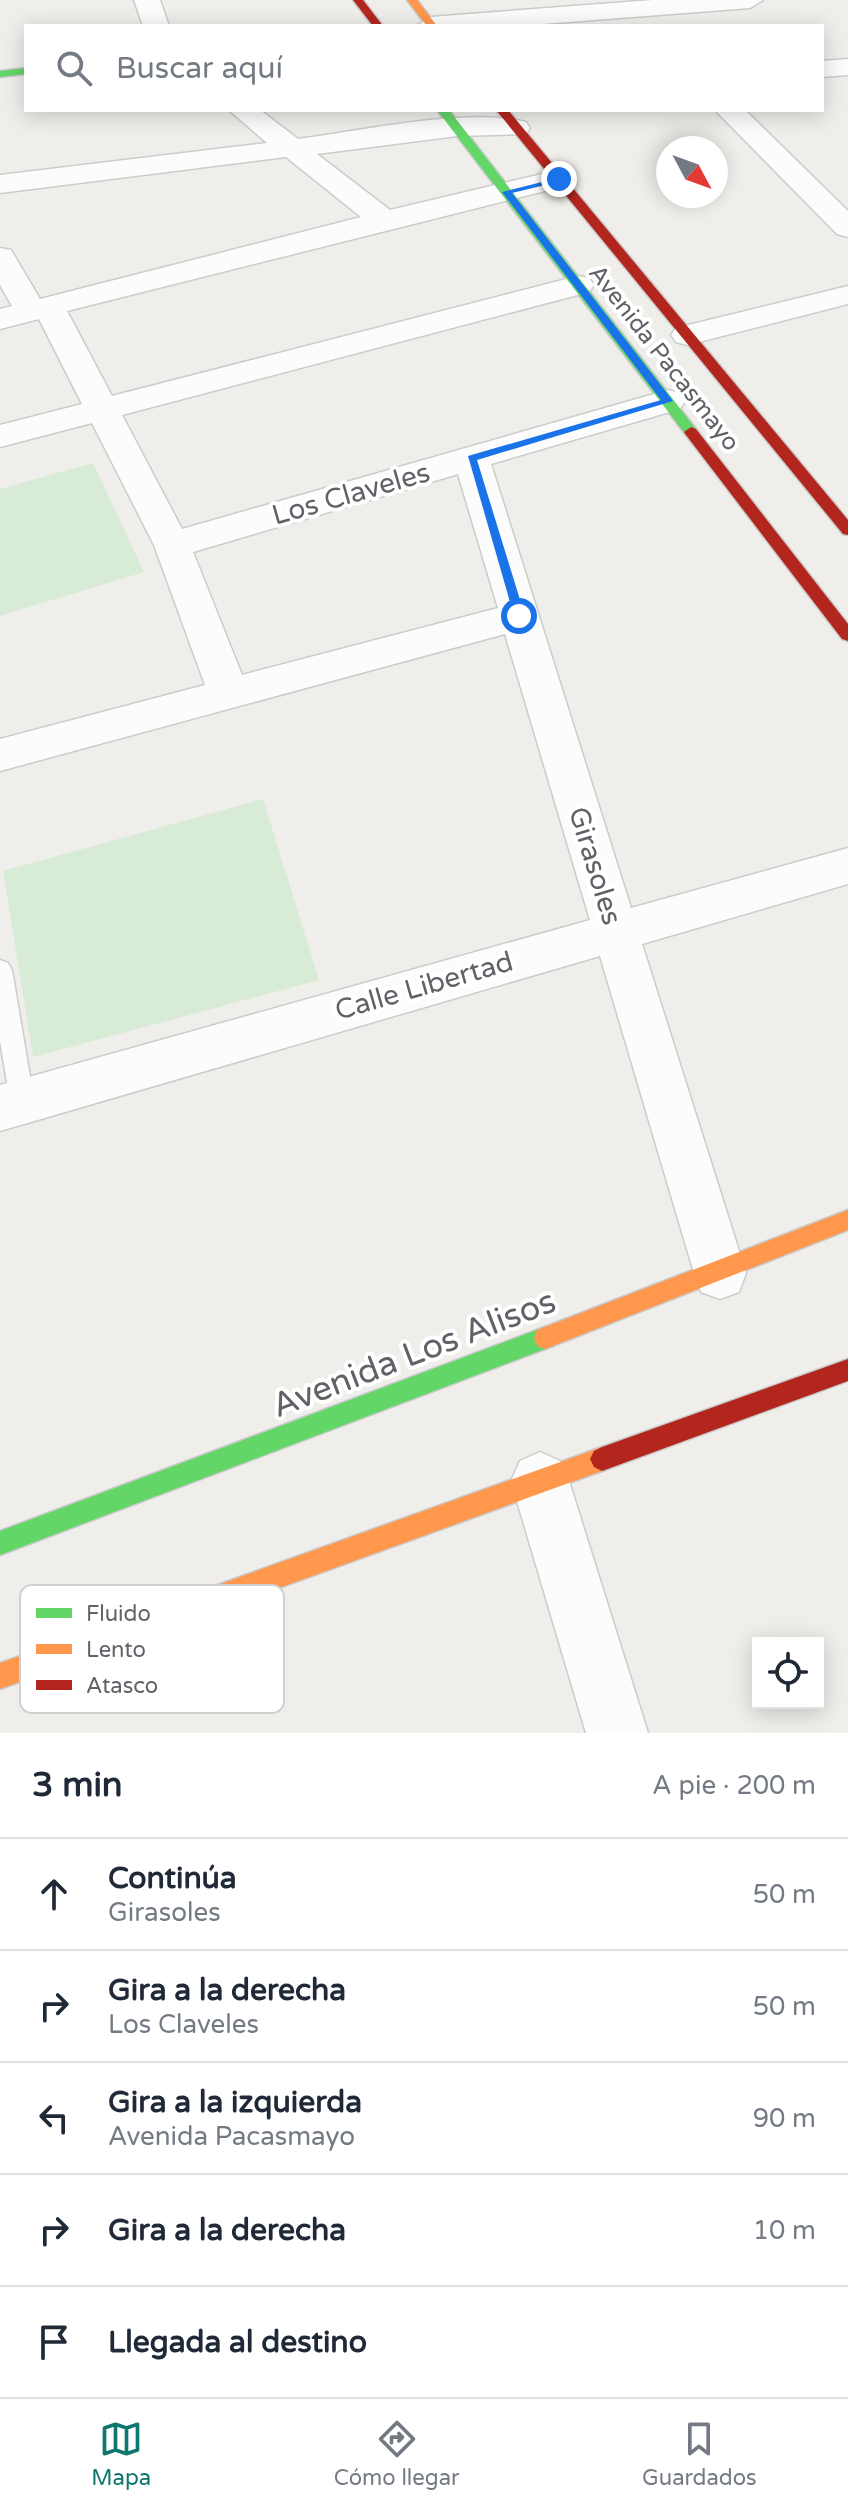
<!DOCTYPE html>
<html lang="es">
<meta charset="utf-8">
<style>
body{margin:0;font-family:"Varela Round",sans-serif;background:#f2f2f3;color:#1f2937}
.controls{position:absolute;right:24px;bottom:24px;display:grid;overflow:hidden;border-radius:0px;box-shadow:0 4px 20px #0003}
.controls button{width:72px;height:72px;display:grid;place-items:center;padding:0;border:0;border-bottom:2px solid #e0e1e3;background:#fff;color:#1f2937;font:40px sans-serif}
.compass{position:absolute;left:656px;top:136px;width:72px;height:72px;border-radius:50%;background:#fff;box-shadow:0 4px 20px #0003;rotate:131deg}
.stop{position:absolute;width:24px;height:24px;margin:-18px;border:6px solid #1a73e8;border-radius:50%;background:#fff}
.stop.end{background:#1a73e8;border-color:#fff;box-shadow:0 2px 8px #0008}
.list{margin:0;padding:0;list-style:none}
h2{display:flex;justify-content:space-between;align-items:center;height:104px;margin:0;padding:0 32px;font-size:34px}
h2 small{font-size:26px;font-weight:400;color:#747a83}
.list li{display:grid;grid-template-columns:52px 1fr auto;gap:24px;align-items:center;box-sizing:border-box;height:112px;padding:0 32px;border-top:2px solid #e0e1e3}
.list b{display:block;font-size:30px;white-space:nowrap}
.list p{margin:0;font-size:26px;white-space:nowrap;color:#747a83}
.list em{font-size:26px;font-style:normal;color:#747a83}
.icon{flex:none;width:44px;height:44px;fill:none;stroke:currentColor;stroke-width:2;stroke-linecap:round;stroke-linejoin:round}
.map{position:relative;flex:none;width:848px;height:1733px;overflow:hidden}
.search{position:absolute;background:#fff;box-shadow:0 4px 20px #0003;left:24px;right:24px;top:24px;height:88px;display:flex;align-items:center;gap:20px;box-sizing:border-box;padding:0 28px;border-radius:0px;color:#747a83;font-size:30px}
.sheet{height:664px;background:#fff}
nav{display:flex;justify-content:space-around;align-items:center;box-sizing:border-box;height:112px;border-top:2px solid #e0e1e3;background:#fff;font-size:22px;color:#747a83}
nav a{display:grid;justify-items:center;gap:4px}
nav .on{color:#0f766e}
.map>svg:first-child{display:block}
.green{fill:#d8ebd6}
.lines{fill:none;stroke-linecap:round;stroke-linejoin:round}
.lane-casing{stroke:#cbcccc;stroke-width:3}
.street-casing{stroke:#cbcccc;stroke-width:3}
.fast-casing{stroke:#cacacb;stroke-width:3}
.slow-casing{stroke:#cacacb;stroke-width:3}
.jam-casing{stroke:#cacacb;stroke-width:3}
.lane{fill:#fdfcfc;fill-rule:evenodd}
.street{fill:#fdfcfc;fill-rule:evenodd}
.fast{fill:#63d668;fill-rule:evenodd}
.slow{fill:#ff974d;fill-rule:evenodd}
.jam{fill:#b3261e;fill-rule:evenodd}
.route{fill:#1a73e8}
.labels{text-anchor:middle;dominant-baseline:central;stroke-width:8;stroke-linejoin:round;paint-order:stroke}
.far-street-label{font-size:24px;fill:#5f6368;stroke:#fff}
.street-label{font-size:28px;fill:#5f6368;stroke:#fff}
.near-street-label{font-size:34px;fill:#5f6368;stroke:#fff}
.key{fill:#fff;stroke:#cfd0d2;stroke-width:2}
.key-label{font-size:22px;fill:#5f6368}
</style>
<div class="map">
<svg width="848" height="1733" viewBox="0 0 848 1733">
<rect width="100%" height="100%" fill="#efeeea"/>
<path class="green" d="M 93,463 L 144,572 L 0,616 L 0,489 Z
M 263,799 L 319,980 L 33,1057 L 3,871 Z"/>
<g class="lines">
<defs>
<path id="lane" d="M 0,960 L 8,963 L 12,970 L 34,1100 L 31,1108 L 22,1111 L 13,1108 L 10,1100 L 0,1041 Z"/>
<path id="street" d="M 134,0 L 160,0 L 169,26 L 143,26 Z
M 653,0 L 763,0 L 750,8 L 516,26 L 418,25 L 431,17 Z
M 848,59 L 848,75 L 822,77 L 822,61 Z
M 229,110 L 260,110 L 298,139 C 360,131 467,107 526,122 L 530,128 L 526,134 L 457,136 L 317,154 L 390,210 L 559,170 L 569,173 L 574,179 L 569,185 L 67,311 L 112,396 L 578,276 L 589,278 L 594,285 L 589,292 L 122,415 L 182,529 L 668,390 L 680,393 L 685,401 L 680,409 L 491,464 L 631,908 L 848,848 L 848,884 L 642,944 L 746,1273 L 739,1292 L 720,1299 L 701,1292 L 694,1273 L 600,956 L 0,1131 L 0,1085 L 590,920 L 505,634 L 0,771 L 0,739 L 205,685 L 154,545 L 92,423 L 0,447 L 0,425 L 82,404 L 39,319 L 0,329 L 0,309 L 12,306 L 0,285 L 0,248 L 11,250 L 40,299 L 361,217 L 286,157 L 0,193 L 0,175 L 267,143 ZM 458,474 L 498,608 L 242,675 L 193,552 Z
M 715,110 L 745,110 L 848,211 L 848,237 L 837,234 Z
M 848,286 L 848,304 L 687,345 L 676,342 L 671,335 L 676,328 Z
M 540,1452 L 560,1461 L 569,1481 L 648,1733 L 586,1733 L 511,1481 L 520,1461 Z"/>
<path id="fast" d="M 26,68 L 26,74 L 0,77 L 0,71 Z
M 437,110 L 449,110 L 696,429 L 696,435 L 686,435 Z
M 545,1327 L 553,1330 L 556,1338 L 553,1346 L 0,1555 L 0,1531 Z"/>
<path id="slow" d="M 407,0 L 417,0 L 437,26 L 427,26 Z
M 848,1210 L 848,1230 L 545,1349 L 537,1346 L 534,1338 L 537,1330 Z
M 602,1447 L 610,1451 L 614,1459 L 610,1467 L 602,1471 L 0,1689 L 0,1663 Z"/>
<path id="jam" d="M 353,0 L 363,0 L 383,26 L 373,26 Z
M 496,110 L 508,110 L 848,520 L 848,535 L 843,534 Z
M 691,427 L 696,429 L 848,624 L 848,641 L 842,639 L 686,435 L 684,432 Z
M 848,1359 L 848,1381 L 602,1471 L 594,1467 L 590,1459 L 594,1451 L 602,1447 Z"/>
</defs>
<use href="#lane" class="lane-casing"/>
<use href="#street" class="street-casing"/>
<use href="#fast" class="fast-casing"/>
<use href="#slow" class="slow-casing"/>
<use href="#jam" class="jam-casing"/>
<use href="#lane" class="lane"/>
<use href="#street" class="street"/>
<use href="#fast" class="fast"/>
<use href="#slow" class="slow"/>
<use href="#jam" class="jam"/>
</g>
<path class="route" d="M 562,177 L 562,181 L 512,193 L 673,401 L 477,460 L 525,616 L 519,620 L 514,616 L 468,456 L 661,400 L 502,192 Z"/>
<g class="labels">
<g class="far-street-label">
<text transform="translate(664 358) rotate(52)">Avenida Pacasmayo</text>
</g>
<g class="street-label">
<text transform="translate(351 494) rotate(-16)">Los Claveles</text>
<text transform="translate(595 866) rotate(73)">Girasoles</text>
<text transform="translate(424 986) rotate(-16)">Calle Libertad</text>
</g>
<g class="near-street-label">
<text transform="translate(414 1354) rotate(-21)">Avenida Los Alisos</text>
</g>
</g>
<rect x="20" y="1585" width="264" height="128" rx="12" class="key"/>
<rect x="36" y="1608" width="36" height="10" fill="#63d668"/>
<rect x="36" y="1644" width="36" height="10" fill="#ff974d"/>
<rect x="36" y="1680" width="36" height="10" fill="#b3261e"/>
<g class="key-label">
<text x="86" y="1621">Fluido</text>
<text x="86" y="1657">Lento</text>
<text x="86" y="1693">Atasco</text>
</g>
</svg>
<div class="controls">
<button><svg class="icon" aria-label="locate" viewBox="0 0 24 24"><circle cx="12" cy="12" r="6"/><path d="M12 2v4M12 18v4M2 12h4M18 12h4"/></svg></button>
</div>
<svg class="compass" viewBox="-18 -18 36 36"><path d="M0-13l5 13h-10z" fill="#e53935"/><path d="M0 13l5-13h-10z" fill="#747a83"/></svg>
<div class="stop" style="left:519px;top:616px"></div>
<div class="stop end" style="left:559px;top:179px"></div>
<div class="search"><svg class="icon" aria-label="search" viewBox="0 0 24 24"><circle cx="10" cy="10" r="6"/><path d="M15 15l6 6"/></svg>Buscar aquí</div>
</div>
<section class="sheet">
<h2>3 min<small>A pie · 200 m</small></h2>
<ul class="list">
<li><svg class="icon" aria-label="ahead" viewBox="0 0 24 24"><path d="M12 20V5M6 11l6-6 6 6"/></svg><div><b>Continúa</b><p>Girasoles</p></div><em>50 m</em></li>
<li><svg class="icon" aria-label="right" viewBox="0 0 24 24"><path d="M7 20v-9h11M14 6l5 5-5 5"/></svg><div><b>Gira a la derecha</b><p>Los Claveles</p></div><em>50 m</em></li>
<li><svg class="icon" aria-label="left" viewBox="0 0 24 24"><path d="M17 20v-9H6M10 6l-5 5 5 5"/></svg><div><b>Gira a la izquierda</b><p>Avenida Pacasmayo</p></div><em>90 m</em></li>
<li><svg class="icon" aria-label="right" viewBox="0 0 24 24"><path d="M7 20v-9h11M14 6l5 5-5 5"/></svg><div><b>Gira a la derecha</b></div><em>10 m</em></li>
<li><svg class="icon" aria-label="arrive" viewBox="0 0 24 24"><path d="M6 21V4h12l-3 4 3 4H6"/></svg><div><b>Llegada al destino</b></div></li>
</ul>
</section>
<nav>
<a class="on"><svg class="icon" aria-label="map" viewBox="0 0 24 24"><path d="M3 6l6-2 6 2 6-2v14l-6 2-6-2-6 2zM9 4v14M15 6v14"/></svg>Mapa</a>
<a><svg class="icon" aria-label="directions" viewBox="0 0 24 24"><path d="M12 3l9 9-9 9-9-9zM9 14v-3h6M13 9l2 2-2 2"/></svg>Cómo llegar</a>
<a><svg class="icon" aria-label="saved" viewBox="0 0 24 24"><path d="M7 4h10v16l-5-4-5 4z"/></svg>Guardados</a>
</nav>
